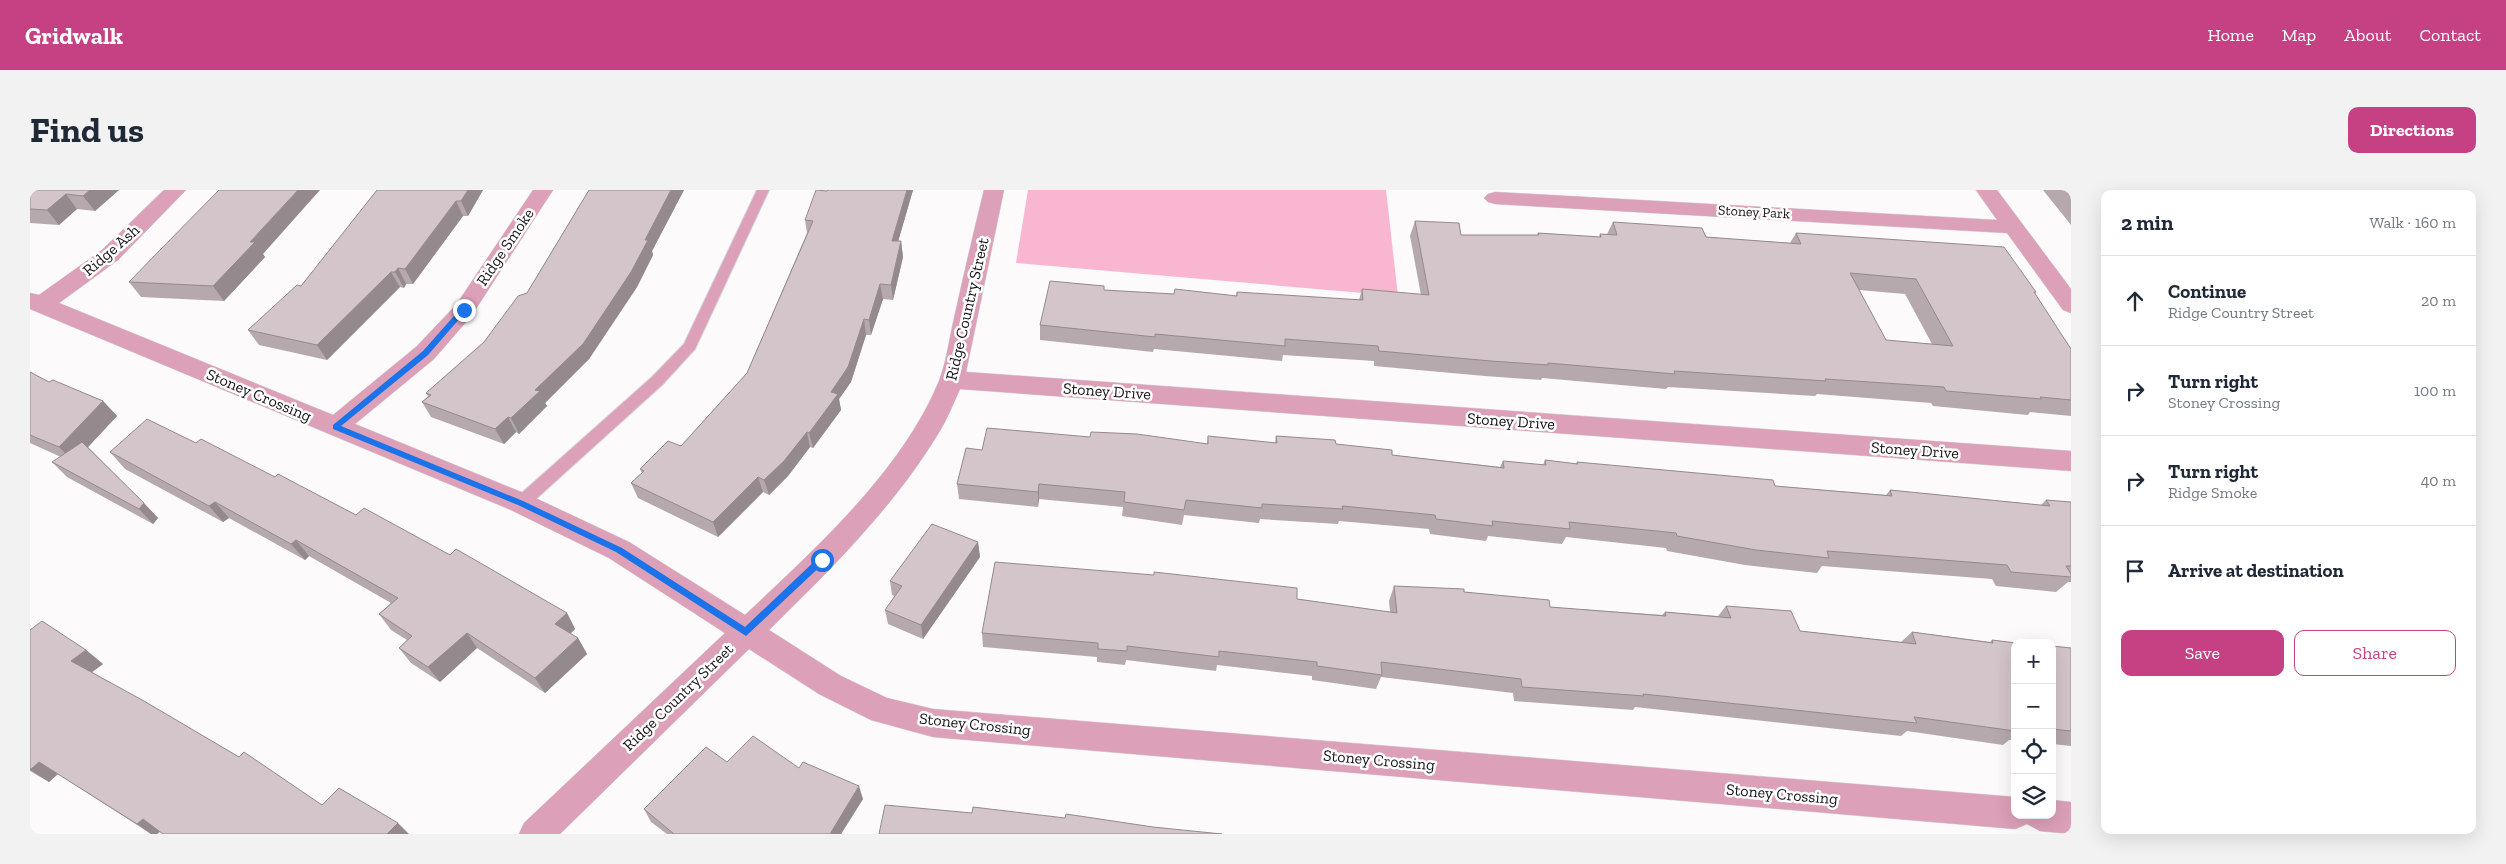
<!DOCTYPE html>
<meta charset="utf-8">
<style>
body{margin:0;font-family:"Zilla Slab",serif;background:#f2f2f3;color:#1f2937}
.controls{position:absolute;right:15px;bottom:15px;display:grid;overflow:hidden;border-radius:10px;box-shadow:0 5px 20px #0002}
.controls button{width:45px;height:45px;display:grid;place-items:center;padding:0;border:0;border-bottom:1px solid #e0e1e3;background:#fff;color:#1f2937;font:25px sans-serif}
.stop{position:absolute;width:15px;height:15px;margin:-11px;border:4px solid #1a73e8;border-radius:50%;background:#fff}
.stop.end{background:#1a73e8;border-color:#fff;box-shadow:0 1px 5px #0008}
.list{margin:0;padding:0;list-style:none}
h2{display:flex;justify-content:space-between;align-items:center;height:65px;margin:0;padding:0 20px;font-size:21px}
h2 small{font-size:16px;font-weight:400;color:#747a83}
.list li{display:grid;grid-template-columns:32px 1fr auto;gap:15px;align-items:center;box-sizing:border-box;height:90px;padding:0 20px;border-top:1px solid #e0e1e3}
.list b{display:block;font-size:19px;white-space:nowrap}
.list p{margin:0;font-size:16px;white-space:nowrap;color:#747a83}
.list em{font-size:16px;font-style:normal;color:#747a83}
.actions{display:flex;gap:10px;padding:15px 20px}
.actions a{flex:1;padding:11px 0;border:1px solid #c64183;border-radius:10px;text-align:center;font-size:18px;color:#c64183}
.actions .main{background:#c64183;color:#fff}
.icon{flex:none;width:28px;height:28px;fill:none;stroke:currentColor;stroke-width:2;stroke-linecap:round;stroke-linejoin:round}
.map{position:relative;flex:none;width:2041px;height:644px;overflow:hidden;border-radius:10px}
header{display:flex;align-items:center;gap:30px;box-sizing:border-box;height:70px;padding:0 25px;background:#c64183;color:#fff}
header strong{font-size:24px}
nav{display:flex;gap:28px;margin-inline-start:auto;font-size:18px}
.intro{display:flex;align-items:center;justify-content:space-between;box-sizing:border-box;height:120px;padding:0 30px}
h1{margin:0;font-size:35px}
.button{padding:12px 22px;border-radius:10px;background:#c64183;color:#fff;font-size:18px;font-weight:700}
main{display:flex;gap:30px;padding:0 30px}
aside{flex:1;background:#fff;border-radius:10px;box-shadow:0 5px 20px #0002}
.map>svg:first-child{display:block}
.green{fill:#f9b6d0}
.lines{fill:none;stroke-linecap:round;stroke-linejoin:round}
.service-casing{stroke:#d8d5d6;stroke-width:2}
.minor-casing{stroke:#d8d5d6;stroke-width:1}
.service{fill:#dca0b8;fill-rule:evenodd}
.minor{fill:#dca0b8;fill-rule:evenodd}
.wall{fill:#b5a9ae;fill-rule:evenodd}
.shaded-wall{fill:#948a8d}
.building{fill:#d3c5ca;stroke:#948a8d;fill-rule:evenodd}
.route{fill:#1a73e8}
.labels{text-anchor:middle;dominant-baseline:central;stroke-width:5;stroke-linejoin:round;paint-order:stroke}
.far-street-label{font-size:14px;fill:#181315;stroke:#fff}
.street-label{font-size:16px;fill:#181315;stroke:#fff}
</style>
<header>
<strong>Gridwalk</strong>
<nav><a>Home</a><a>Map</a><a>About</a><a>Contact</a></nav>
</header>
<div class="intro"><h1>Find us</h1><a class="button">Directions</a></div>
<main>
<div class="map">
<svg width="2041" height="644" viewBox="0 0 2041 644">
<rect width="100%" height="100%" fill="#fdfafb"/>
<path class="green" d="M 998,0 L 1356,0 L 1368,106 L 986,73 Z"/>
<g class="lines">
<defs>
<path id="service" d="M 727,0 L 739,0 L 665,159 L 632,195 L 497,317 L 491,319 L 485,317 L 483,313 L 485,309 L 622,187 L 654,154 Z"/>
<path id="minor" d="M 134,0 L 156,0 L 88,70 L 29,113 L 303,225 L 386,157 L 426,115 L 503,0 L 523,0 L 442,125 L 404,169 L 325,234 L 501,306 L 599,352 L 715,425 C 785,359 872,281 909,191 C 916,173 919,151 923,133 C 933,88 943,44 954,0 L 974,0 L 936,182 L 2041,261 L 2041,281 L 930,199 C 923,214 917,230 908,244 C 863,318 800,380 739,440 L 811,486 L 857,508 L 903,519 L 1985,607 L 1985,625 L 2022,625 L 2022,610 L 2041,612 L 2041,644 L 2010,641 L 1997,634 L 1985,639 L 903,547 L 841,530 L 789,504 L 719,459 L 530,644 L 489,644 L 494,633 L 695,443 L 579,368 L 481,320 L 0,119 L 0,103 L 9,105 L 72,60 Z
M 1946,0 L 1967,0 L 2041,99 L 2041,123 L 2033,120 L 1977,43 L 1465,14 L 1458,12 L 1454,8 L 1458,4 L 1465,2 L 1967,30 Z"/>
</defs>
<use href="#service" class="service-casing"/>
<use href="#minor" class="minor-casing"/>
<use href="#service" class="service"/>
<use href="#minor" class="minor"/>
</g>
<path class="wall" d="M 0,0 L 89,0 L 65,21 L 47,19 L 29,35 L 0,33 Z
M 347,0 L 453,0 L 438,26 L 433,26 L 383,94 L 376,94 L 374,98 L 370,97 L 297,170 L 229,155 L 218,140 L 271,96 Z
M 559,0 L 654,0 L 622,61 L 623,65 L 607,97 L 559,169 L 515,213 L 517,216 L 489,244 L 486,242 L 474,254 L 401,227 L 392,212 L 398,206 L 396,203 L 454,152 L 497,103 Z
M 798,0 L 883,0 L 868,51 L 871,51 L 873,67 L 863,110 L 853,109 L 841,145 L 836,145 L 821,192 L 809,209 L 811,220 L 783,258 L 780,257 L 758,286 L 739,305 L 733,302 L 688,347 L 608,308 L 601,293 L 612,283 L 610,279 L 651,256 L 717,183 L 777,43 L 775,30 Z
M 2013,0 L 2041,0 L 2041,35 Z
M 1385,31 L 1431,45 L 1507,45 L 1508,43 L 1569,47 L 1570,44 L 1577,44 L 1583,32 L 1676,47 L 1760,53 L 1766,43 L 2006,102 L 2005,104 L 2041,159 L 2041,226 L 2000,222 L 1998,225 L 1903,216 L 1901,213 L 1787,204 L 1785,206 L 1638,197 L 1636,199 L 1512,188 L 1511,190 L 1455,186 L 1344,176 L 1344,171 L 1253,165 L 1252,171 L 1124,159 L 1123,162 L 1010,150 L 1010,135 L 1074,96 L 1074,100 L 1144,104 L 1206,106 L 1207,102 L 1329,110 L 1332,99 L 1391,105 L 1380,46 ZM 1829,100 L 1875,104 L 1902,154 L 1856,150 Z
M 233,64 L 235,67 L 194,111 L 111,107 L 99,92 Z
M 0,182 L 19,192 L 73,211 L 87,226 L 58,257 L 128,328 L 123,334 L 37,287 L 22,272 L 31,267 L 0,253 Z
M 1178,246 L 1245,253 L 1246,246 L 1306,254 L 1362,265 L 1470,277 L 1473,271 L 1513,275 L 1515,270 L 1546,274 L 1547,272 L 1745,296 L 1856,305 L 1860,300 L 2011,315 L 2016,310 L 2041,312 L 2041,392 L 2038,392 L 2026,402 L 1966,396 L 1962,389 L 1792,376 L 1787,383 L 1715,375 L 1637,361 L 1636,358 L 1536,347 L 1532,354 L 1458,346 L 1456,351 L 1400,344 L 1399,339 L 1309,331 L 1308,334 L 1230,329 L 1229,333 L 1154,325 L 1152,335 L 1092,326 L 1093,317 L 1009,309 L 1008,317 L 929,309 L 927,294 L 952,260 L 1060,247 L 1177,254 Z
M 166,253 L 245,287 L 326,325 L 420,365 L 537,423 L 545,439 L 540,444 L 548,448 L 557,464 L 515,503 L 447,458 L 410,492 L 381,473 L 369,458 L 377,450 L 361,440 L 349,424 L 361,413 L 279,366 L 275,370 L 199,328 L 193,332 L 95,279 L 80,262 Z
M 948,352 L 950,367 L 893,449 L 858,434 L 855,420 L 865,406 L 862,405 L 860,391 Z
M 1364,396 L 1434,402 L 1520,417 L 1632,425 L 1635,422 L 1688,426 L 1696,416 L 1770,441 L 1871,452 L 1882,442 L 1960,452 L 1962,450 L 1985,453 L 1985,550 L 1979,550 L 1973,555 L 1877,541 L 1871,546 L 1605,517 L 1603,520 L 1484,511 L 1483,503 L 1351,487 L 1346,499 L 1282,490 L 1282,486 L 1187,475 L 1186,481 L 1096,470 L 1095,475 L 1067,472 L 1067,467 L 953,457 L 952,443 L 1267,409 L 1360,422 L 1359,411 Z
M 0,440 L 56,460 L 73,474 L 62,482 L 292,615 L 368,633 L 130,642 L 127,644 L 121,644 L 28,584 L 19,592 L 0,581 Z
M 2022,456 L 2041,458 L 2041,556 L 2022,554 Z
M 697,572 L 769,578 L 833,609 L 811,644 L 637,644 L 621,632 L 614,619 Z"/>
<path class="shaded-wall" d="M 60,0 L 89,0 L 65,21 L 53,6 Z
M 268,0 L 290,0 L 233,64 L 235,67 L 194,111 L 183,96 L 220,52 Z
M 438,0 L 453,0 L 438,26 L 431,11 Z
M 641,0 L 654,0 L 622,61 L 623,65 L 607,97 L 559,169 L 515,213 L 517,216 L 489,244 L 481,228 L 505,200 L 615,50 Z
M 877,0 L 883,0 L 864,66 L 862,51 Z
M 36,4 L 47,19 L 29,35 L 17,20 Z
M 426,11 L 433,26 L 383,94 L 375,79 Z
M 871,51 L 873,67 L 863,110 L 861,95 Z
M 368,78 L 376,94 L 374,98 L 365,82 Z
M 361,82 L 370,97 L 297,170 L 287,155 Z
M 850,94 L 853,109 L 841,145 L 839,130 Z
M 834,129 L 836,145 L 821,192 L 809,209 L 811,220 L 783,258 L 779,243 L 801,202 Z
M 73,211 L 87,226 L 44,272 L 29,257 Z
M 478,227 L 486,242 L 474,254 L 465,239 Z
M 777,242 L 780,257 L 758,286 L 739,305 L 734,290 Z
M 728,287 L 733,302 L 688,347 L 683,332 Z
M 1009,294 L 1009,309 L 1008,317 L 1008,302 Z
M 185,312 L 199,328 L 193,332 L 179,316 Z
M 114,313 L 128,328 L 123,334 L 109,319 Z
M 266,350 L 279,366 L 275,370 L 261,354 Z
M 948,352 L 950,367 L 893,449 L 891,435 Z
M 537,423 L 545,439 L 534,450 L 525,434 Z
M 437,443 L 447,458 L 410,492 L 398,477 Z
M 548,448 L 557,464 L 515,503 L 505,488 Z
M 56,460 L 73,474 L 58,485 L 41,471 Z
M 9,572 L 28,584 L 19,592 L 0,580 Z
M 829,596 L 833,609 L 811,644 L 800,644 Z
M 113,629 L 130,641 L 127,644 L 121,644 L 107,634 Z
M 368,633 L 379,644 L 357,644 Z"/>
<path class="building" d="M 0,0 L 60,0 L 53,6 L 36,4 L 17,20 L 0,19 Z
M 189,0 L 268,0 L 220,52 L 225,52 L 183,96 L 99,92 L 129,61 Z
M 347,0 L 438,0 L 431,11 L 426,11 L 375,79 L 368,78 L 365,82 L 361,82 L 287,155 L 218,140 L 267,95 L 271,96 Z
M 559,0 L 641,0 L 615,50 L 618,50 L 601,82 L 553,154 L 505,200 L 510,201 L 481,228 L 478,227 L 465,239 L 392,212 L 401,205 L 396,203 L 454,152 L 488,106 L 497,103 Z
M 786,0 L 797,1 L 798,0 L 877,0 L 862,51 L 871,51 L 861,95 L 850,94 L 839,130 L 834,129 L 818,177 L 801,202 L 808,204 L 779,243 L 777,242 L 754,271 L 734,290 L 728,287 L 683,332 L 601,293 L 614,281 L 610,279 L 638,251 L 651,256 L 717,183 L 783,31 L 775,30 Z
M 2037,0 L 2041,0 L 2041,5 Z
M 1385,31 L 1429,33 L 1431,45 L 1509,45 L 1508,43 L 1571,47 L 1570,44 L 1587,45 L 1583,32 L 1672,38 L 1676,47 L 1771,54 L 1766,43 L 1974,57 L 2006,102 L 2004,102 L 2041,159 L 2041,210 L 2010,207 L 2012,209 L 1916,201 L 1914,197 L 1795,189 L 1796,191 L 1644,181 L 1645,184 L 1518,173 L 1518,175 L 1461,171 L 1349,161 L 1348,156 L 1255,149 L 1255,156 L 1125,144 L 1125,147 L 1010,135 L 1020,91 L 1074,96 L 1074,100 L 1144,104 L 1145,99 L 1207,106 L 1207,102 L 1333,110 L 1332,99 L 1399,105 ZM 1820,83 L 1886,89 L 1923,156 L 1856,150 Z
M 0,182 L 19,192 L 23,190 L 73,211 L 29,257 L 0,245 Z
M 117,229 L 166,253 L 171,249 L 245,287 L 248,284 L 326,325 L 334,318 L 420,365 L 426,359 L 537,423 L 525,434 L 548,448 L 505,488 L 437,443 L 398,477 L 369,458 L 382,446 L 349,424 L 368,408 L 266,350 L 261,354 L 185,312 L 179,316 L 80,262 Z
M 957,238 L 1060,247 L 1061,242 L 1107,244 L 1178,254 L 1178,246 L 1247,253 L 1246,246 L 1305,250 L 1306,254 L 1362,260 L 1362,265 L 1474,278 L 1473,271 L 1516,275 L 1515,270 L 1548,274 L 1547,272 L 1743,290 L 1745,296 L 1862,306 L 1860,300 L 2020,316 L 2016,310 L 2041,312 L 2041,376 L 2036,376 L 2041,384 L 2041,387 L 1981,382 L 1977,375 L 1797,361 L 1799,368 L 1726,360 L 1647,346 L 1646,343 L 1539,332 L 1540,339 L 1462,331 L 1463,336 L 1406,329 L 1405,325 L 1312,316 L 1313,319 L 1232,314 L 1232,318 L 1156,310 L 1154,320 L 1094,312 L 1095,302 L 1009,294 L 1008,302 L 927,294 L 936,258 L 952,260 Z
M 52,252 L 114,313 L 109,319 L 22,272 Z
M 902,334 L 948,352 L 891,435 L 855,420 L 872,396 L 860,391 Z
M 965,372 L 1124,385 L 1124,382 L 1267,398 L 1267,409 L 1367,423 L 1364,396 L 1434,399 L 1434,402 L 1519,410 L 1520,417 L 1636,426 L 1635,422 L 1701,428 L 1696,416 L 1761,421 L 1770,441 L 1886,454 L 1882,442 L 1963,453 L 1962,450 L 1986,453 L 1985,453 L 1985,541 L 1884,527 L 1887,533 L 1613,504 L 1614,506 L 1492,497 L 1491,489 L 1351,472 L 1352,485 L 1287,476 L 1287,472 L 1189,461 L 1189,467 L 1097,456 L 1097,461 L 1068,459 L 1068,453 L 952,443 Z
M 12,431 L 56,460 L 41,471 L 114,511 L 209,567 L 214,562 L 292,615 L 309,598 L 368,633 L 357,644 L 133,644 L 113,629 L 107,634 L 9,572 L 0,580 L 0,440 Z
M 2022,456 L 2041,458 L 2041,541 L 2022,539 Z
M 723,546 L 769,578 L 773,572 L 829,596 L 800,644 L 644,644 L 614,619 L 676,557 L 697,572 Z
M 855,615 L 942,623 L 943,617 L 1035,628 L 1036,624 L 1123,637 L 1192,644 L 849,644 Z"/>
<path class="route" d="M 431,118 L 437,120 L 398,165 L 311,236 L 493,311 L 592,358 L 715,437 L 789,367 L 795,367 L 795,372 L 716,446 L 586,362 L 488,315 L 303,239 L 303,235 L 393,161 Z"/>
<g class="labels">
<g class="far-street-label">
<text transform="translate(1724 22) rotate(3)">Stoney Park</text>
</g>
<g class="street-label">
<text transform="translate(475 57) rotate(-56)">Ridge Smoke</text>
<text transform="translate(81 60) rotate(-41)">Ridge Ash</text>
<text transform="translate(937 119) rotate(-77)">Ridge Country Street</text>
<text transform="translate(1077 201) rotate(4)">Stoney Drive</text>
<text transform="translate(229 205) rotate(23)">Stoney Crossing</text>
<text transform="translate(1481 231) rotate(4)">Stoney Drive</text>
<text transform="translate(1885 260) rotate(4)">Stoney Drive</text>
<text transform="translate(648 507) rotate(-44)">Ridge Country Street</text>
<text transform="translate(945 534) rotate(6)">Stoney Crossing</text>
<text transform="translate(1349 570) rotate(5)">Stoney Crossing</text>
<text transform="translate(1752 604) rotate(5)">Stoney Crossing</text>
</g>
</g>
</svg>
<div class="controls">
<button>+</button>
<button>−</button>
<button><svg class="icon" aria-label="locate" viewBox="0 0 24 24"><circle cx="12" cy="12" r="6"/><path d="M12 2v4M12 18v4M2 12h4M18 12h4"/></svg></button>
<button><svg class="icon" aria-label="layers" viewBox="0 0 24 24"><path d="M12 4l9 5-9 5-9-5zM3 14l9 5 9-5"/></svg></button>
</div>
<div class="stop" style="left:792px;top:370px"></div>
<div class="stop end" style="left:434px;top:120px"></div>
</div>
<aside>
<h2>2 min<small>Walk · 160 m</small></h2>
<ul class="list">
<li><svg class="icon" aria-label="ahead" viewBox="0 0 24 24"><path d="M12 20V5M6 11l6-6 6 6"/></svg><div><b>Continue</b><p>Ridge Country Street</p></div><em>20 m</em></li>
<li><svg class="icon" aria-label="right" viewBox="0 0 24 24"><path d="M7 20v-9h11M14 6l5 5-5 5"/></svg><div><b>Turn right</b><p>Stoney Crossing</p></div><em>100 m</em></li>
<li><svg class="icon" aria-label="right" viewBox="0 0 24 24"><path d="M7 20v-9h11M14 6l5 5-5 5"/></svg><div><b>Turn right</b><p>Ridge Smoke</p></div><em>40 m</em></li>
<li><svg class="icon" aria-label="arrive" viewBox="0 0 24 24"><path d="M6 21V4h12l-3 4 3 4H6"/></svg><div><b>Arrive at destination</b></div></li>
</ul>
<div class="actions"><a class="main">Save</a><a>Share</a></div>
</aside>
</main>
